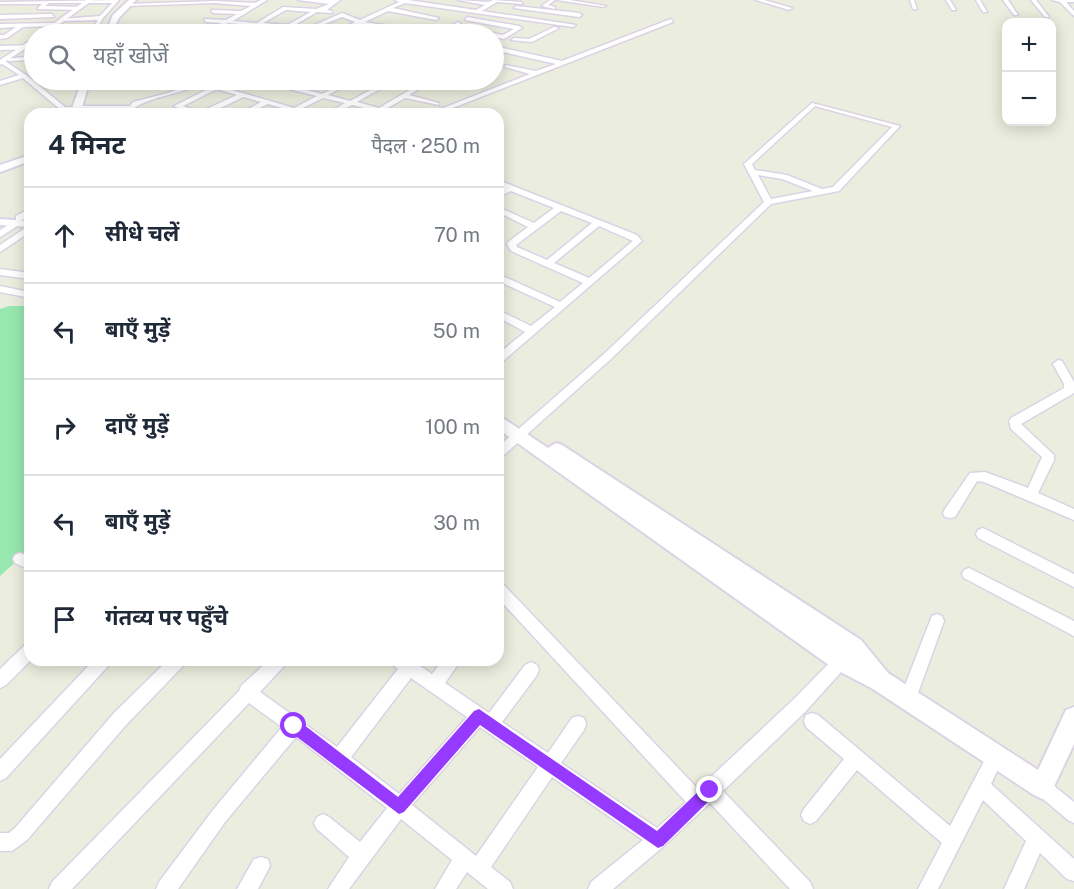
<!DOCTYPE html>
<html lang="hi">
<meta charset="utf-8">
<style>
body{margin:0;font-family:"Public Sans","Noto Sans Devanagari",sans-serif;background:#f2f2f3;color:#1f2937}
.controls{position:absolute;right:18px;top:18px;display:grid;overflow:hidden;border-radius:12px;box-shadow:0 3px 15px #0003}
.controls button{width:54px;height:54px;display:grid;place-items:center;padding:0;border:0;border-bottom:2px solid #e0e1e3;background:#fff;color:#1f2937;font:30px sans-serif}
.stop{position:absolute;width:18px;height:18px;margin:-14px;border:4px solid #963aff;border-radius:50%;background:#fff}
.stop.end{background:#963aff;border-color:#fff;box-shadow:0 2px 6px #0008}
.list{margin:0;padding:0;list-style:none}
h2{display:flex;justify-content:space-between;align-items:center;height:78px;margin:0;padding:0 24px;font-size:26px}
h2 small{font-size:20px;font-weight:400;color:#747a83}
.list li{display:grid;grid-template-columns:39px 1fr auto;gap:18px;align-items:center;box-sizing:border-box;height:96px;padding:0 24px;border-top:2px solid #e0e1e3}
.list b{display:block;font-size:22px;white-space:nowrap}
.list em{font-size:20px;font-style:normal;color:#747a83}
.icon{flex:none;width:33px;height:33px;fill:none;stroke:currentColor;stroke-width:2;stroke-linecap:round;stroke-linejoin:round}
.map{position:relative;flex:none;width:1074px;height:889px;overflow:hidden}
.search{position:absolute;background:#fff;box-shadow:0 3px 15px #0003;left:24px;top:24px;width:480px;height:66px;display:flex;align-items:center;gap:15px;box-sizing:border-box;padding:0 21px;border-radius:33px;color:#747a83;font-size:22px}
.panel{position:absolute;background:#fff;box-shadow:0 3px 15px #0003;left:24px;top:108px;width:480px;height:558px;border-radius:18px}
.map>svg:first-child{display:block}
.green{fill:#97e8b0}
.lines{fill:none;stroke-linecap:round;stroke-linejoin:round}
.minor-casing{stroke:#dbd3e5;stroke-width:3}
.tertiary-casing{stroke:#dbd3e5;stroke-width:3}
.secondary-casing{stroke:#dbd3e5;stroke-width:4}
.minor{fill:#fff;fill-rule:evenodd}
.tertiary{fill:#fff;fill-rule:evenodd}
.secondary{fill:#fff;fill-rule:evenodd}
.route{fill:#963aff}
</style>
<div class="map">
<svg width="1074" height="889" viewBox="0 0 1074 889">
<rect width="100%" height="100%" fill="#ebeede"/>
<path class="green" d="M 9,306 L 30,306 L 30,549 L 0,576 L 0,309 Z"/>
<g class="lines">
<defs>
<path id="minor" d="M 119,0 L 103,18 L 94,34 L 91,33 L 93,30 L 50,31 L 47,29 L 94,26 L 98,20 L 63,21 L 60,19 L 100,16 L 112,3 L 49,3 L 45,6 L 81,7 L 79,10 L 37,9 L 42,4 L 0,4 L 0,2 Z
M 261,0 L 267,0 L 233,21 L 257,23 L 283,7 L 316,9 L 329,4 L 298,0 L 340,0 L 327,10 L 332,11 L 332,13 L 317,12 L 288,29 L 228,23 L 214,32 L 243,32 L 245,34 L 209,34 L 207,32 L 103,28 L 106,26 L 210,29 L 221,23 L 206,22 L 204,19 L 226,20 L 237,14 L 213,13 L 211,10 L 241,11 L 251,6 L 215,3 L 125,6 L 127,4 L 215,1 L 255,3 ZM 286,10 L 311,12 L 287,25 L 263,23 Z
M 395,0 L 408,0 L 476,10 L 485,5 L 458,0 L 489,2 L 493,0 L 521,2 L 523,4 L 497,2 L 482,11 L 576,25 L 573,27 L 405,3 L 393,8 L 439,18 L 436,20 L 388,11 L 365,22 L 425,32 L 427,34 L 360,24 L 349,29 L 370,32 L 372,34 L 345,31 L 333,34 L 355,22 L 342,17 L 300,34 L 294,34 L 342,13 L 360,20 L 399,2 Z
M 550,0 L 555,0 L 548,5 L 555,7 L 555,9 L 542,6 Z
M 557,0 L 570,0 L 606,6 L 604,7 Z
M 756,0 L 764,0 L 792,8 L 789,10 Z
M 910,0 L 914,0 L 917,9 L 913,9 Z
M 946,0 L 950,0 L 956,10 L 952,10 Z
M 976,0 L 980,0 L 987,12 L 983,12 Z
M 1003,0 L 1008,0 L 1018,15 L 1014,15 Z
M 1031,0 L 1036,0 L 1049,17 L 1045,17 Z
M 1052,0 L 1074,0 L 1074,2 L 1066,2 L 1074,11 L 1074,16 L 1060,2 Z
M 516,6 L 579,13 L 582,15 L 579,17 L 514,8 Z
M 52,14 L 54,17 L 0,19 L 0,15 Z
M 467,17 L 519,26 L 522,28 L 504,39 L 494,37 L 494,34 L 453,29 L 441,34 L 435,34 L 458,22 L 461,24 L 457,26 L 503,35 L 514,29 L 465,20 Z
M 671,19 L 673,22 L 437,114 L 428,114 L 530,74 L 505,67 L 505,65 L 536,71 L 556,64 L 494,50 L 494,46 L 562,61 Z
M 55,23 L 57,26 L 23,27 L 7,38 L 0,39 L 0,35 L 4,35 L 16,27 L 0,28 L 0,24 Z
M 554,27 L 559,28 L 532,42 L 511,40 L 514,38 L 529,39 Z
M 34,45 L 34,49 L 0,50 L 0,46 Z
M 34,56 L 34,60 L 9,61 L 6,59 Z
M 1,61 L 5,61 L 26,75 L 65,107 L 76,107 L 79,109 L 76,111 L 61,110 L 23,78 L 0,85 L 0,81 L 19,75 L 1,63 Z
M 202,80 L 209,80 C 187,94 152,95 133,109 L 82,110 L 79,108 L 82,106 L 130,106 L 133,102 L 168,93 Z
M 231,80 L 238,80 L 222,87 L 294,108 L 317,96 L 256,81 L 255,80 C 267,80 279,86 291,86 C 299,86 306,80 315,80 L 299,88 L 322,94 L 349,80 L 356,80 L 328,95 L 350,101 L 389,80 L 396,80 L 357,102 L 379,108 L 418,85 L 400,81 L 399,80 L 431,84 L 439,80 L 446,80 L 434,87 L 424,86 L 409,95 L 439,103 L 439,105 L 405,98 L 386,109 L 399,114 L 388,114 L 352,105 L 335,114 L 327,114 L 345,103 L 323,98 L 295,112 L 268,104 L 247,114 L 239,114 L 261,102 L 243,97 C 218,109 200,122 174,106 L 214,86 ZM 217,89 L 237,95 L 200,112 L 183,106 Z
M 812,103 L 900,126 L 839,191 L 771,204 L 612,358 L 502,457 L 498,459 L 498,447 L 604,354 L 764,202 L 744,164 ZM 815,106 L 892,127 L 833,187 L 822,189 L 787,175 L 755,170 L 752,164 ZM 758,175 L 782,179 L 813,191 L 771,199 Z
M 498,180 L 637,235 L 642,241 L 502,362 L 498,364 L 498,354 L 525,332 L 498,317 L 498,310 L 531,326 L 555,307 L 498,281 L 498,274 L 560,302 L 583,283 L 511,251 L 507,244 L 508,242 L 528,227 L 498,212 L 498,207 L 534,223 L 554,208 L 511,191 L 498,197 L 498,192 L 504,188 L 498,185 ZM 561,211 L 592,223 L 547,260 L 517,247 L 516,245 ZM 599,226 L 633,241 L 589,278 L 554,263 Z
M 27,210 L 30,210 L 30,215 L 22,220 L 16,220 L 16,216 Z
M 16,220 L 20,223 L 19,225 L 0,237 L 0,230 Z
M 30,225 L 30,232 L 0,252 L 0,245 Z
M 0,269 L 30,273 L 30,279 L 0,275 Z
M 0,286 L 29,292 L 30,295 L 26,297 L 0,292 Z
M 1058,360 L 1062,361 L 1074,382 L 1074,393 L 1021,424 L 1054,455 L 1054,460 L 1038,493 L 1074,509 L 1074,520 L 984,482 L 977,481 L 955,517 L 950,518 L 945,517 L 943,513 L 945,509 L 970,473 L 985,472 L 1028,488 L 1042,457 L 1011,429 L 1009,421 L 1011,418 L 1064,388 L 1064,384 L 1053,364 Z
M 983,528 L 1074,574 L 1074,587 L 978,538 L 976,534 L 978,530 Z
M 20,553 L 30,557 L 30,570 L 15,563 L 13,559 L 15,555 Z
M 969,568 L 1074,621 L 1074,636 L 964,578 L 962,574 L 964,570 Z
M 498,582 L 503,584 L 698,789 L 794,699 L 841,651 L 846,649 L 851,651 L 854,656 L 851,661 L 806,711 L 723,791 L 810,882 L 813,889 L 790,889 L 710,803 L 664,846 L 613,889 L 588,889 L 591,882 L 643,840 L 552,777 L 491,867 L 510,882 L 513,889 L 488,889 L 467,872 L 456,889 L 435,889 L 452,860 L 401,819 L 349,889 L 328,889 L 349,857 L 317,829 L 314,823 L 317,817 L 323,814 L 329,817 L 360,842 L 387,808 L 296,737 L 225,822 L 178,889 L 156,889 L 159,882 L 213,810 L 282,727 L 249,703 L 72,889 L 49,889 L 52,882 L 240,690 L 241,686 L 269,660 L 288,660 L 285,665 L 260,692 L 337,747 L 398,669 L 393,665 L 390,660 L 411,660 L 432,674 L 443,660 L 461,660 L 445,683 L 489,713 L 525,665 L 531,662 L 537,665 L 539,670 L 537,675 L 502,722 L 548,753 L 572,718 L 578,716 L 584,718 L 586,724 L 584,730 L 561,763 L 657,828 L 686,802 L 498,598 ZM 411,678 L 467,717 L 399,794 L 351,757 ZM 480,727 L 538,767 L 476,856 L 412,805 Z
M 937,614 L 942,616 L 944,621 L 914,704 L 908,706 L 902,704 L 900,698 L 930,621 L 932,616 Z
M 30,643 L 31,660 L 6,685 L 0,688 L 0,669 L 25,645 Z
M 94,660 L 112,660 L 109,665 L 6,778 L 0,781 L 0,759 Z
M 168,660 L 187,660 L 184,665 L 126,725 L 27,840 L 12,851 L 0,851 L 0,833 L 9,833 L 15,828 L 114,713 Z
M 812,713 L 818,715 L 950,826 L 990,750 L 996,748 L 1002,750 L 1004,756 L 991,784 L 1074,859 L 1074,881 L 1067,879 L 1040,853 L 1024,889 L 1004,889 L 1026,841 L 983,800 L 938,889 L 918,889 L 942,843 L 857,770 L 816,821 L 810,824 L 804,821 L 801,815 L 804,809 L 844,759 L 806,727 L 804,721 L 806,715 Z
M 1042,778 L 1048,781 L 1074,802 L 1074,823 L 1068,820 L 1036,793 L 1033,787 L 1036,781 Z
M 261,857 L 268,859 L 270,866 L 258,889 L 237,889 L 254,859 Z"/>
<path id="tertiary" d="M 86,0 L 93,0 L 46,34 L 39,34 Z
M 34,38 L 34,43 L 0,65 L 0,60 Z"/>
<path id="secondary" d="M 129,0 L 136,0 L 119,18 L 111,34 L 105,34 L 113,15 Z
M 82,80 L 90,80 L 80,114 L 70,114 Z
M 30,155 L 30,161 L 0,172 L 0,165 Z
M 0,219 L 30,221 L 30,227 L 0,225 Z
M 498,415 L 548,448 L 556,443 L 562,445 L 861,640 L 888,673 L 1038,770 L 1066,710 L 1074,707 L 1074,744 L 1050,795 L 1042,799 L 1034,795 L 873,689 L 833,668 L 498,429 Z"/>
</defs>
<use href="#minor" class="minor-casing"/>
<use href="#tertiary" class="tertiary-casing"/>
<use href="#secondary" class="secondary-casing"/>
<use href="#minor" class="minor"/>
<use href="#tertiary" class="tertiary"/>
<use href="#secondary" class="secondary"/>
</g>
<path class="route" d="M 479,709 L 657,831 L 705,785 L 710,783 L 715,785 L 718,790 L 715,795 L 663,846 L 658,848 L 480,725 L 404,812 L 399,814 L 289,731 L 287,726 L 289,721 L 294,719 L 299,721 L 398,797 L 474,711 Z"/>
</svg>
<div class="controls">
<button>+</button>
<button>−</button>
</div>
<div class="stop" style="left:294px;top:726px"></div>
<div class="stop end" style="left:710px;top:790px"></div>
<div class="search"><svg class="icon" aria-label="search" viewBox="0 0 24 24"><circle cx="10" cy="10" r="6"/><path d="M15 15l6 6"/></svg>यहाँ खोजें</div>
<section class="panel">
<h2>4 मिनट<small>पैदल · 250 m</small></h2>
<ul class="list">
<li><svg class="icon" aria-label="ahead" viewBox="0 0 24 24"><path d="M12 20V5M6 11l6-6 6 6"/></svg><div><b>सीधे चलें</b></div><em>70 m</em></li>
<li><svg class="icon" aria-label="left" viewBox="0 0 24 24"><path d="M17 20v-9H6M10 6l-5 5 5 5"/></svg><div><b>बाएँ मुड़ें</b></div><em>50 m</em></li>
<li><svg class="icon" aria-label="right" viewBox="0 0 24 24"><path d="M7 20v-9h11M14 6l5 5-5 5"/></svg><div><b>दाएँ मुड़ें</b></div><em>100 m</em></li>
<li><svg class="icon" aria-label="left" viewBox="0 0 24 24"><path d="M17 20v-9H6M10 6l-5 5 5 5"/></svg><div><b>बाएँ मुड़ें</b></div><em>30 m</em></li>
<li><svg class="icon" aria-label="arrive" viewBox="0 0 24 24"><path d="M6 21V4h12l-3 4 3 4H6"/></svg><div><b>गंतव्य पर पहुँचे</b></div></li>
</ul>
</section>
</div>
